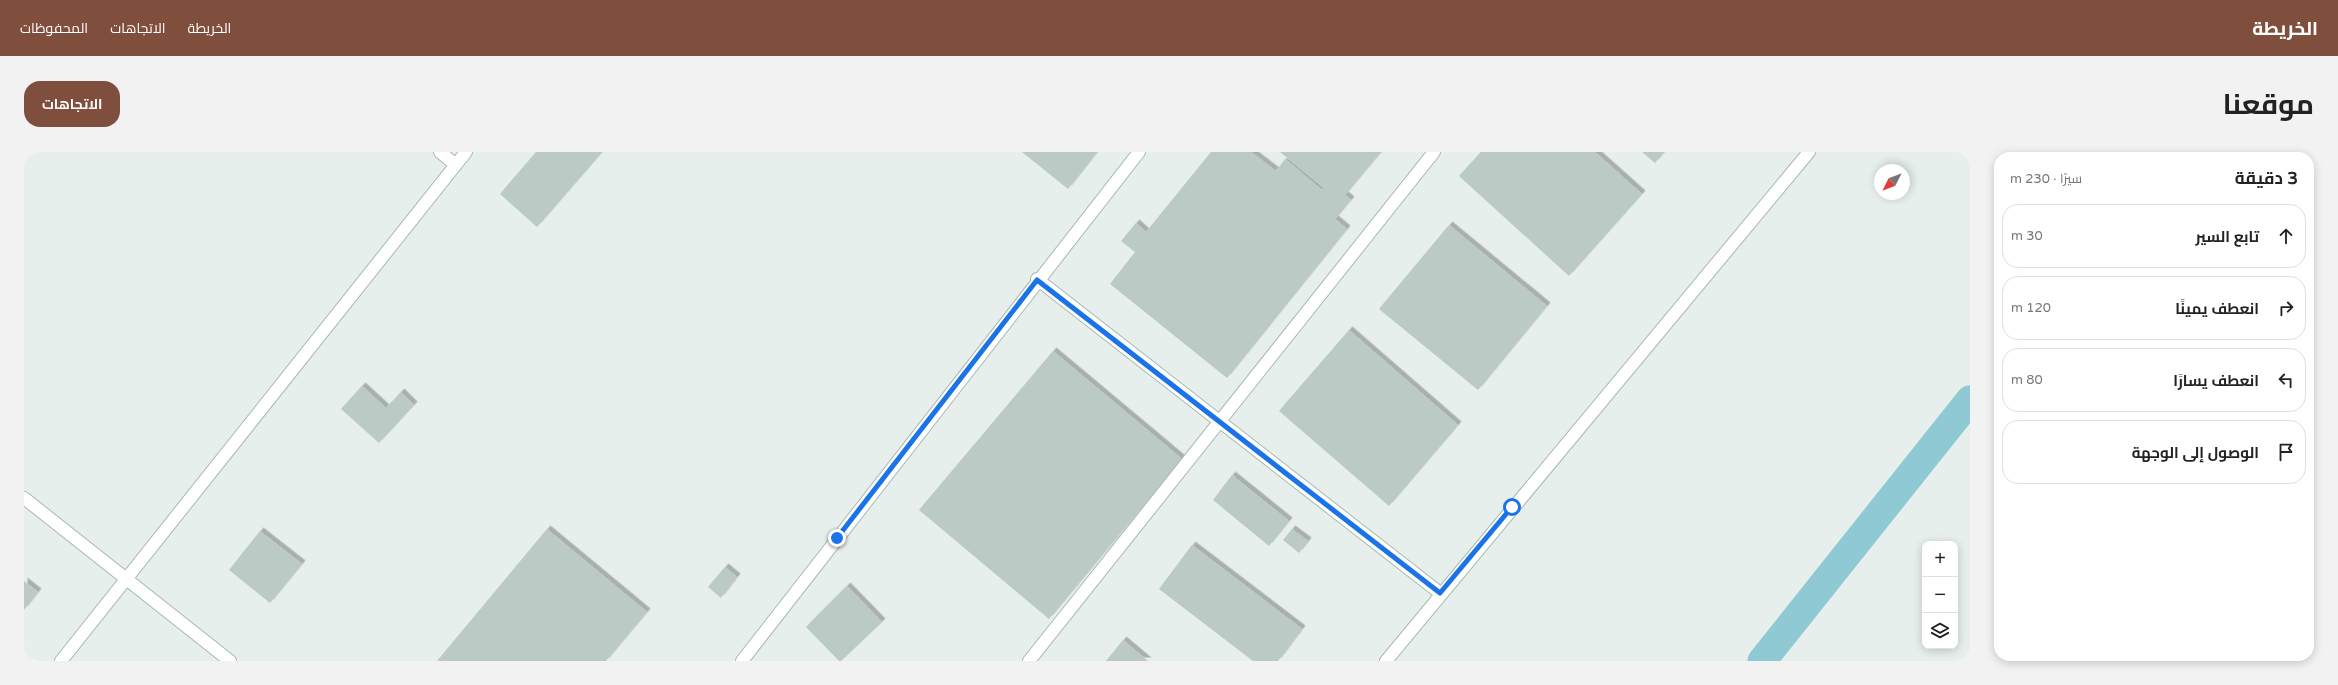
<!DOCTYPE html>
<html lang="ar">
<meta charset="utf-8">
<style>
body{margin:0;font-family:"Varela Round",Cairo,sans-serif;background:#f2f2f2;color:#222;direction:rtl}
.controls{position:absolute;right:12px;bottom:12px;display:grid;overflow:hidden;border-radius:8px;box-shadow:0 2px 10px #0003}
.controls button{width:36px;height:36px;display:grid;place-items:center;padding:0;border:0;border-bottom:1px solid #e0e0e0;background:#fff;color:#222;font:20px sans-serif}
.compass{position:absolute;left:1850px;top:12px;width:36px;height:36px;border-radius:50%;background:#fff;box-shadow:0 2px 10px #0003;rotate:228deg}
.stop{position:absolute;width:12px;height:12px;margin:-9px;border:3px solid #1a73e8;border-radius:50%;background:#fff}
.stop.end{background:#1a73e8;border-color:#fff;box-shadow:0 1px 4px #0008}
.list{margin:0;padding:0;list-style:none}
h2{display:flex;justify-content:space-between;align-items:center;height:52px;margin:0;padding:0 16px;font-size:17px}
h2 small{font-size:13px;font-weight:400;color:#767676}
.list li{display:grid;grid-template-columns:26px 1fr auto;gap:12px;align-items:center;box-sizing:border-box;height:64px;margin:0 8px 8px;padding:0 8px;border:1px solid #e0e0e0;border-radius:16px}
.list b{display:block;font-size:15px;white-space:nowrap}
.list em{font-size:13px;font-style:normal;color:#767676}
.icon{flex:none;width:22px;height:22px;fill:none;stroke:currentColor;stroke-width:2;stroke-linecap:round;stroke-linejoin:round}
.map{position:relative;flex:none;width:1946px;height:509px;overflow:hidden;direction:ltr;border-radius:16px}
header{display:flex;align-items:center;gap:24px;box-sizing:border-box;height:56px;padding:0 20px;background:#804e3d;color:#fff}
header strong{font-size:19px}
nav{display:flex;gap:22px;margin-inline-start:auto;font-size:14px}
.intro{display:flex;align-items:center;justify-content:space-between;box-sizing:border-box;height:96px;padding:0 24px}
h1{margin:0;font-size:28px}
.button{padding:10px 18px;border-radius:16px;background:#804e3d;color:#fff;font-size:14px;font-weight:700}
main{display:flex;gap:24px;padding:0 24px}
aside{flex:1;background:#fff;border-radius:16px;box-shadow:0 2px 10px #0003}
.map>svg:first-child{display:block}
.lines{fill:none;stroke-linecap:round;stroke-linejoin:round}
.canal{stroke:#8ec9d4;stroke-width:29}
.building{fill:#bbcac4;filter:url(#shadow)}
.minor-casing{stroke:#a8b8b2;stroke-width:14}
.minor{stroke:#fff;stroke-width:12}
.route{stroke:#1a73e8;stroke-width:5}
</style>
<header>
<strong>الخريطة</strong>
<nav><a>الخريطة</a><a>الاتجاهات</a><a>المحفوظات</a></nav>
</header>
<div class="intro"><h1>موقعنا</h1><a class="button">الاتجاهات</a></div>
<main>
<aside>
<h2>3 دقيقة<small>سيرًا · 230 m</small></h2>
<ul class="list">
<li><svg class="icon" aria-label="ahead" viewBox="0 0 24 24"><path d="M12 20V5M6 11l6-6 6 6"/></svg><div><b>تابع السير</b></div><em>30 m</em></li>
<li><svg class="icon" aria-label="right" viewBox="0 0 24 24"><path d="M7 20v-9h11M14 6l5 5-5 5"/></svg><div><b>انعطف يمينًا</b></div><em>120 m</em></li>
<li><svg class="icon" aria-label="left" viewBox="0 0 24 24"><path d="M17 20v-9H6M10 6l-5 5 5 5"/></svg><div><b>انعطف يسارًا</b></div><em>80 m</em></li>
<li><svg class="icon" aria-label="arrive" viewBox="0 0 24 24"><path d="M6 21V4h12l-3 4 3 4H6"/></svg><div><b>الوصول إلى الوجهة</b></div></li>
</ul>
</aside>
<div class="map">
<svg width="1946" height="509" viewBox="0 0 1946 509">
<defs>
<filter id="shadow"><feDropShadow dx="3.5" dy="-3.5" stdDeviation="0" flood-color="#0004"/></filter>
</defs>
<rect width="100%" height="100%" fill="#e6efeb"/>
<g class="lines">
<path class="canal" d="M 1738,509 L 1946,248"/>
</g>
<path class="building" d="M 512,0 L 578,0 L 513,75 L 476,42 Z
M 998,0 L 1073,0 L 1044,37 Z
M 1187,0 L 1227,0 L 1252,19 L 1261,7 L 1298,38 L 1300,36 L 1256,0 L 1357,0 L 1321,43 L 1327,48 L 1311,67 L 1323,77 L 1203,226 L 1086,132 L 1111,100 L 1097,89 L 1112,71 L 1122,80 Z
M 1457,0 L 1571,0 L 1618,42 L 1545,124 L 1435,24 Z
M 1618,0 L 1640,0 L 1631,11 Z
M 1425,73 L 1523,154 L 1454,238 L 1355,157 Z
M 1325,178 L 1434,273 L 1365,354 L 1255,259 Z
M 1029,199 L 1158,307 L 1025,467 L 895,358 Z
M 338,234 L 362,256 L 377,240 L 390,253 L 355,291 L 317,257 Z
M 1208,323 L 1265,369 L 1245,394 L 1189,348 Z
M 523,377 L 623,460 L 582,509 L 413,509 Z
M 1268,377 L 1284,389 L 1275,401 L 1259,388 Z
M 236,379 L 278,412 L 246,451 L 205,418 Z
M 1168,393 L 1278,477 L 1254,509 L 1229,509 L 1135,437 Z
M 701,415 L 713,425 L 697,446 L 684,435 Z
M 0,429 L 14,440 L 0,458 Z
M 823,434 L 858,470 L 817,509 L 815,509 L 782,475 Z
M 1099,488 L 1124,509 L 1082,509 Z"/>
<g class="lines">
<defs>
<path id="minor" d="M 416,0 L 432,13
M 1013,127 L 1416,441
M 0,346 L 206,509
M 37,509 L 442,0
M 718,509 L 1115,0
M 1005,509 L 1410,0
M 1362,509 L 1785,0"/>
</defs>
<use href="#minor" class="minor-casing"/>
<use href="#minor" class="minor"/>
</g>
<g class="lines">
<path class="route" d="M 813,386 L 1013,128 L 1416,441 L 1488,355"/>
</g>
</svg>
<div class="controls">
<button>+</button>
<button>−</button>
<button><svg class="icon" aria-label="layers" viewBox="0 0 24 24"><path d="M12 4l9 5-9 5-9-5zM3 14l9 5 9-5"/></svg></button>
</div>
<svg class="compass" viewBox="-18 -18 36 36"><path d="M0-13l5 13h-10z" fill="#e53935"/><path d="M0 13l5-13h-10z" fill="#767676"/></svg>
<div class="stop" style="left:1488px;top:355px"></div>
<div class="stop end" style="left:813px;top:386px"></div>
</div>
</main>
